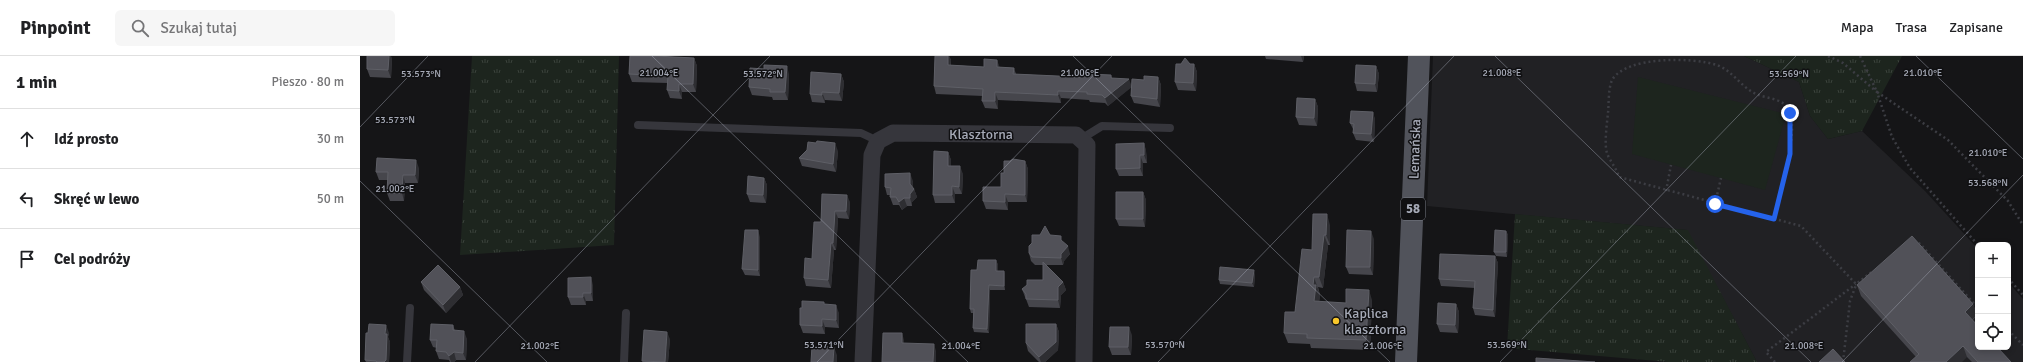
<!DOCTYPE html>
<html lang="pl">
<meta charset="utf-8">
<style>
body{margin:0;font-family:Signika,sans-serif;background:#f6f6f6;color:#202124}
.controls{position:absolute;right:12px;bottom:12px;display:grid;overflow:hidden;border-radius:6px;box-shadow:0 2px 6px #0003}
.controls button{width:36px;height:36px;display:grid;place-items:center;padding:0;border:0;border-bottom:1px solid #e0e0e0;background:#fff;color:#202124;font:20px sans-serif}
.stop{position:absolute;width:12px;height:12px;margin:-9px;border:3px solid #2563eb;border-radius:50%;background:#fff}
.stop.end{background:#2563eb;border-color:#fff;box-shadow:0 1px 4px #0008}
.list{margin:0;padding:0;list-style:none}
h2{display:flex;justify-content:space-between;align-items:center;height:52px;margin:0;padding:0 16px;font-size:17px}
h2 small{font-size:13px;font-weight:400;color:#757577}
.list li{display:grid;grid-template-columns:26px 1fr auto;gap:12px;align-items:center;box-sizing:border-box;height:60px;padding:0 16px;border-top:1px solid #e0e0e0}
.list b{display:block;font-size:15px;white-space:nowrap}
.list em{font-size:13px;font-style:normal;color:#757577}
.icon{flex:none;width:22px;height:22px;fill:none;stroke:currentColor;stroke-width:2;stroke-linecap:round;stroke-linejoin:round}
.map{position:relative;flex:none;width:1663px;height:306px;overflow:hidden}
header{display:flex;align-items:center;gap:24px;box-sizing:border-box;height:56px;padding:0 20px;background:#fff;border-bottom:1px solid #e0e0e0}
header strong{font-size:19px}
nav{display:flex;gap:22px;margin-inline-start:auto;font-size:14px}
.search{width:280px;height:36px;background:#f6f6f6;display:flex;align-items:center;gap:10px;box-sizing:border-box;padding:0 14px;border-radius:6px;color:#757577;font-size:15px}
main{display:flex}
aside{flex:1;background:#fff}
.map>svg:first-child{display:block}
.built{fill:#212124}
.grass{fill:url(#grass-tufts)}
.pitch{fill:#1d251e}
.lines{fill:none;stroke-linecap:round;stroke-linejoin:round}
.path{stroke:#3c3d43;stroke-width:2.5;stroke-dasharray:2 3;stroke-linecap:butt}
.service{stroke:#36363c;stroke-width:8}
.minor{stroke:#36363c;stroke-width:17}
.primary{stroke:#51535b;stroke-width:22}
.wall{fill:#46464c}
.shaded-wall{fill:#2e2e32}
.building{fill:#515158;stroke:#5e5f66}
.route{stroke:#2563eb;stroke-width:5}
.ticks{fill:none;stroke:#a6aab7;stroke-width:1;stroke-opacity:0.45}
.poi-dot{fill:#f9c72b;stroke:#101012;stroke-width:1.5}
.labels{text-anchor:middle;dominant-baseline:central;stroke-width:3;stroke-linejoin:round;paint-order:stroke}
.shield{fill:#101012;stroke:#797c86;stroke-width:1}
.shield-label{font-size:13px;font-weight:bold;fill:#a6aab7}
.street-label{font-size:14px;fill:#a6aab7;stroke:#101012}
.poi-label{font-size:14px;fill:#a6aab7;stroke:#101012;text-anchor:start}
.ticks-label{font-size:10px;text-anchor:middle;fill:#a6aab7;stroke:#101012;stroke-width:3;stroke-linejoin:round;paint-order:stroke}
</style>
<header>
<strong>Pinpoint</strong>
<div class="search"><svg class="icon" aria-label="search" viewBox="0 0 24 24"><circle cx="10" cy="10" r="6"/><path d="M15 15l6 6"/></svg>Szukaj tutaj</div>
<nav><a>Mapa</a><a>Trasa</a><a>Zapisane</a></nav>
</header>
<main>
<aside>
<h2>1 min<small>Pieszo · 80 m</small></h2>
<ul class="list">
<li><svg class="icon" aria-label="ahead" viewBox="0 0 24 24"><path d="M12 20V5M6 11l6-6 6 6"/></svg><div><b>Idź prosto</b></div><em>30 m</em></li>
<li><svg class="icon" aria-label="left" viewBox="0 0 24 24"><path d="M17 20v-9H6M10 6l-5 5 5 5"/></svg><div><b>Skręć w lewo</b></div><em>50 m</em></li>
<li><svg class="icon" aria-label="arrive" viewBox="0 0 24 24"><path d="M6 21V4h12l-3 4 3 4H6"/></svg><div><b>Cel podróży</b></div></li>
</ul>
</aside>
<div class="map">
<svg width="1663" height="306" viewBox="0 0 1663 306">
<defs>
<pattern id="grass-tufts" width="24" height="20" patternUnits="userSpaceOnUse"><rect width="24" height="20" fill="#1d251e"/><path d="M3 7l-1-3M5 7V3M7 7l1-3M15 17l-1-3M17 17v-4M19 17l1-3" fill="none" stroke="#3b423c"/></pattern>
</defs>
<rect width="100%" height="100%" fill="#151517"/>
<path class="built" d="M 1073,0 L 1384,0 L 1439,26 L 1450,60 L 1468,83 L 1502,75 L 1565,135 L 1618,193 L 1618,291 L 1648,291 L 1648,226 L 1663,243 L 1663,306 L 1397,306 L 1327,174 L 1067,150 Z"/>
<path class="grass" d="M 112,0 L 259,0 L 254,189 L 100,199 Z
M 1384,0 L 1542,0 L 1502,75 L 1468,83 L 1450,60 L 1439,26 Z
M 1155,158 L 1328,174 L 1397,306 L 1309,306 L 1147,292 Z"/>
<path class="pitch" d="M 1278,21 L 1426,58 L 1405,134 L 1272,98 Z"/>
<g class="lines">
<path class="path" d="M 1468,0 L 1483,7 L 1517,36 L 1532,81 L 1550,112 L 1618,189
M 1500,0 L 1517,36 L 1588,84 L 1648,145 L 1663,169
M 1306,135 L 1311,109
M 1355,148 L 1361,122
M 1414,163 C 1420,137 1438,81 1430,56 C 1425,42 1407,43 1396,38 C 1381,31 1373,15 1357,9 C 1332,1 1266,0 1252,24 C 1248,34 1249,47 1248,57 C 1247,67 1244,88 1247,97 C 1249,104 1256,111 1259,121 L 1441,170 L 1496,228 L 1513,215
M 1554,185 L 1558,186 L 1562,190 L 1618,252
M 1648,222 L 1663,239
M 1648,274 L 1663,289
M 1415,306 L 1406,296 L 1496,228
M 1483,306 L 1490,245 L 1496,229"/>
<path class="service" d="M 278,69 L 501,77 L 518,85
M 721,83 L 742,70 L 810,72
M 47,306 L 50,252
M 264,306 L 266,257"/>
<path class="minor" d="M 503,306 L 512,99 L 518,85 L 533,77 L 716,79 L 727,89 L 724,306"/>
<path class="primary" d="M 1046,306 L 1059,0"/>
</g>
<path class="wall" d="M 270,0 L 295,0 L 334,2 L 337,10 L 336,36 L 322,36 L 322,43 L 310,42 L 307,34 L 308,27 L 272,26 L 269,18 Z
M 575,0 L 589,0 L 591,4 L 591,9 L 624,11 L 637,4 L 639,11 L 654,12 L 656,18 L 720,21 L 751,19 L 752,22 L 771,30 L 784,24 L 798,21 L 801,29 L 800,51 L 774,47 L 771,40 L 771,31 L 748,50 L 745,47 L 730,46 L 729,44 L 701,42 L 701,47 L 638,44 L 638,53 L 625,52 L 622,45 L 623,40 L 576,38 L 574,30 Z
M 905,0 L 944,0 L 943,6 L 906,3 Z
M 32,2 L 31,22 L 10,21 L 7,13 Z
M 830,8 L 834,8 L 837,16 L 836,35 L 818,34 L 815,26 Z
M 1016,10 L 1019,18 L 1017,36 L 997,35 L 995,27 Z
M 429,18 L 428,44 L 413,44 L 412,41 L 392,39 L 389,31 Z
M 481,18 L 484,26 L 482,45 L 465,44 L 465,47 L 452,46 L 450,38 Z
M 955,43 L 958,51 L 957,70 L 939,69 L 936,61 Z
M 1013,56 L 1015,64 L 1014,86 L 996,84 L 993,77 L 994,75 L 990,67 Z
M 784,87 L 786,95 L 787,107 L 783,107 L 783,120 L 759,120 L 756,113 Z
M 478,95 L 476,116 L 442,110 L 439,102 Z
M 588,96 L 591,104 L 591,110 L 603,118 L 602,138 L 595,138 L 595,147 L 575,147 L 573,139 Z
M 665,105 L 668,113 L 667,146 L 648,146 L 648,154 L 626,153 L 623,145 L 641,131 L 644,117 Z
M 59,112 L 58,127 L 45,127 L 44,145 L 30,145 L 27,137 L 28,124 L 19,124 L 16,116 Z
M 404,122 L 407,129 L 406,147 L 390,146 L 387,138 Z
M 553,125 L 553,132 L 554,133 L 557,141 L 552,146 L 552,150 L 547,150 L 542,154 L 539,149 L 533,149 L 530,141 L 530,139 L 527,139 L 525,131 Z
M 783,136 L 786,144 L 785,171 L 759,170 L 756,163 Z
M 462,138 L 490,146 L 489,163 L 478,162 L 476,194 L 474,194 L 471,232 L 446,230 L 444,222 L 452,203 L 461,166 Z
M 970,169 L 970,189 L 968,189 L 963,232 L 958,231 L 960,239 L 959,246 L 986,247 L 1012,244 L 1010,294 L 951,292 L 950,288 L 928,287 L 924,277 L 935,256 L 952,194 Z
M 1146,175 L 1148,179 L 1147,201 L 1136,200 L 1134,196 Z
M 690,179 L 703,186 L 710,198 L 704,205 L 703,209 L 686,209 L 703,226 L 706,234 L 701,239 L 700,252 L 669,251 L 666,243 L 665,241 L 662,233 L 683,224 L 683,209 L 675,209 L 671,205 L 669,197 Z
M 400,181 L 400,220 L 385,219 L 382,213 Z
M 1014,183 L 1013,219 L 989,218 L 986,211 Z
M 1135,200 L 1138,207 L 1135,261 L 1115,259 L 1113,252 L 1115,232 L 1081,230 L 1079,223 Z
M 636,204 L 638,209 L 638,215 L 644,215 L 645,219 L 645,234 L 630,234 L 629,277 L 614,276 L 613,272 L 613,257 L 611,257 L 610,253 L 617,214 Z
M 895,218 L 894,231 L 860,228 L 859,224 Z
M 61,226 L 100,231 L 103,239 L 86,257 L 64,234 Z
M 233,229 L 233,245 L 226,245 L 226,249 L 211,249 L 208,241 Z
M 1497,229 L 1613,248 L 1617,259 L 1613,264 L 1651,306 L 1612,306 L 1607,301 L 1556,301 L 1501,240 Z
M 465,248 L 479,257 L 479,272 L 465,271 L 465,278 L 443,277 L 440,269 L 442,252 Z
M 1096,248 L 1099,256 L 1098,277 L 1080,276 L 1077,268 Z
M 696,268 L 699,276 L 698,294 L 685,306 L 679,306 L 668,295 L 666,287 Z
M 93,269 L 95,275 L 107,283 L 106,304 L 96,304 L 94,306 L 90,306 L 89,304 L 79,303 L 76,295 L 77,292 L 73,291 L 70,284 Z
M 29,277 L 28,281 L 30,286 L 29,306 L 6,306 L 5,304 Z
M 772,279 L 771,299 L 752,299 L 749,291 Z
M 310,283 L 308,306 L 283,306 L 282,305 Z"/>
<path class="shaded-wall" d="M 29,0 L 31,0 L 32,2 L 31,22 L 28,14 Z
M 588,0 L 589,0 L 591,4 L 590,17 L 588,9 Z
M 941,0 L 944,0 L 943,6 Z
M 334,2 L 337,10 L 336,36 L 333,28 Z
M 637,4 L 640,12 L 637,11 Z
M 834,8 L 837,16 L 836,35 L 833,27 Z
M 427,10 L 429,18 L 428,44 L 425,36 Z
M 1016,10 L 1019,18 L 1017,36 L 1015,28 Z
M 481,18 L 484,26 L 482,45 L 479,37 Z
M 798,21 L 801,29 L 800,51 L 797,43 Z
M 769,23 L 772,31 L 748,50 L 745,42 Z
M 319,28 L 322,36 L 322,43 L 319,35 Z
M 698,35 L 701,42 L 701,47 L 698,39 Z
M 462,36 L 465,44 L 465,47 L 462,39 Z
M 635,36 L 638,44 L 638,53 L 635,45 Z
M 955,43 L 958,51 L 957,70 L 954,62 Z
M 1013,56 L 1015,64 L 1014,86 L 1011,78 Z
M 475,87 L 478,95 L 476,116 L 473,108 Z
M 784,87 L 786,95 L 787,107 L 784,99 Z
M 588,96 L 591,104 L 591,118 L 588,110 Z
M 780,99 L 783,107 L 783,120 L 780,112 Z
M 56,104 L 59,112 L 58,127 L 55,119 Z
M 665,105 L 668,113 L 667,146 L 665,139 Z
M 600,110 L 603,118 L 602,138 L 599,131 Z
M 550,117 L 553,125 L 553,135 L 554,133 L 557,141 L 552,146 L 552,150 L 550,142 Z
M 43,119 L 45,127 L 44,145 L 42,137 Z
M 404,122 L 407,129 L 406,147 L 403,139 Z
M 592,130 L 595,138 L 595,147 L 592,139 Z
M 783,136 L 786,144 L 785,171 L 783,163 Z
M 645,138 L 648,146 L 648,154 L 645,146 Z
M 487,139 L 490,146 L 489,163 L 486,155 Z
M 544,142 L 547,150 L 542,154 L 539,146 Z
M 475,155 L 478,162 L 476,194 L 473,187 Z
M 967,158 L 970,169 L 970,189 L 966,179 Z
M 398,174 L 400,181 L 400,220 L 398,214 Z
M 1011,175 L 1014,183 L 1013,219 L 1010,211 Z
M 1146,175 L 1148,179 L 1147,201 L 1146,196 Z
M 964,179 L 968,189 L 963,232 L 959,221 Z
M 471,187 L 474,194 L 471,232 L 468,224 Z
M 708,190 L 710,198 L 704,205 L 703,209 L 701,202 L 701,198 Z
M 1135,200 L 1138,207 L 1135,261 L 1133,254 Z
M 636,204 L 638,209 L 638,219 L 636,215 Z
M 894,214 L 895,218 L 894,231 L 892,227 Z
M 644,215 L 645,219 L 645,234 L 644,230 Z
M 231,221 L 233,229 L 233,245 L 231,237 Z
M 954,221 L 960,239 L 958,256 L 954,245 L 953,229 Z
M 703,226 L 706,234 L 701,239 L 700,252 L 698,244 L 698,231 Z
M 629,229 L 630,234 L 629,277 L 627,273 Z
M 100,231 L 103,239 L 86,257 L 83,249 Z
M 1009,234 L 1012,244 L 1010,294 L 1006,284 Z
M 223,237 L 226,245 L 226,249 L 223,241 Z
M 1096,248 L 1099,256 L 1098,277 L 1095,269 Z
M 1613,248 L 1617,259 L 1609,266 L 1605,256 Z
M 476,249 L 479,257 L 479,272 L 476,264 Z
M 462,263 L 465,271 L 465,278 L 462,270 Z
M 696,268 L 699,276 L 698,294 L 685,306 L 681,306 L 679,301 Z
M 26,269 L 29,277 L 28,281 L 30,286 L 29,306 L 24,306 Z
M 769,271 L 772,279 L 771,299 L 768,291 Z
M 104,275 L 107,283 L 106,304 L 103,297 Z
M 307,276 L 310,283 L 308,306 L 305,306 Z
M 542,277 L 544,284 L 544,294 L 542,287 Z
M 574,288 L 576,295 L 576,306 L 573,306 Z
M 1603,290 L 1607,301 L 1602,306 L 1586,306 Z
M 474,291 L 477,299 L 477,306 L 473,306 Z
M 94,296 L 96,304 L 94,306 L 91,306 L 89,300 Z"/>
<path class="building" d="M 7,0 L 29,0 L 28,14 L 7,13 Z
M 270,0 L 295,0 L 334,2 L 333,28 L 319,28 L 319,35 L 307,34 L 308,20 L 269,18 Z
M 575,0 L 588,0 L 588,9 L 624,11 L 624,3 L 637,4 L 637,11 L 654,12 L 653,18 L 720,21 L 728,20 L 728,18 L 751,19 L 751,22 L 769,23 L 745,42 L 742,39 L 727,38 L 727,36 L 698,35 L 698,39 L 635,36 L 635,45 L 622,45 L 623,33 L 574,30 Z
M 825,2 L 830,8 L 834,8 L 833,27 L 815,26 L 816,8 L 821,8 Z
M 404,9 L 427,10 L 425,36 L 410,36 L 410,33 L 389,31 L 390,12 L 404,13 Z
M 996,9 L 1016,10 L 1015,28 L 995,27 Z
M 451,16 L 481,18 L 479,37 L 462,36 L 462,39 L 450,38 Z
M 784,20 L 798,21 L 797,43 L 771,40 L 772,23 L 784,24 Z
M 937,42 L 955,43 L 954,62 L 936,61 Z
M 991,55 L 1013,56 L 1011,78 L 993,77 L 994,68 L 990,67 Z
M 457,85 L 475,87 L 473,108 L 439,102 L 447,94 L 448,86 L 456,87 Z
M 784,87 L 784,99 L 780,99 L 780,112 L 756,113 L 756,88 Z
M 574,95 L 588,96 L 588,110 L 600,110 L 599,131 L 592,130 L 592,139 L 573,139 Z
M 17,102 L 56,104 L 55,119 L 43,119 L 42,137 L 27,137 L 28,116 L 16,116 Z
M 653,103 L 665,105 L 665,139 L 645,138 L 645,146 L 623,145 L 623,131 L 641,131 L 641,117 L 644,117 L 644,105 L 650,105 Z
M 550,117 L 550,128 L 554,133 L 550,138 L 550,142 L 544,142 L 539,146 L 536,141 L 530,141 L 531,132 L 525,131 L 525,118 Z
M 388,120 L 404,122 L 403,139 L 387,138 Z
M 756,136 L 783,136 L 783,163 L 756,163 Z
M 462,138 L 487,139 L 486,155 L 475,155 L 473,187 L 471,187 L 468,224 L 444,222 L 445,202 L 452,203 L 454,166 L 461,166 Z
M 953,158 L 967,158 L 966,179 L 964,179 L 959,221 L 954,221 L 953,229 L 956,229 L 954,245 L 986,247 L 986,233 L 1009,234 L 1006,284 L 947,282 L 947,278 L 924,277 L 925,256 L 935,256 L 942,193 L 952,194 Z
M 685,170 L 690,179 L 701,180 L 701,184 L 708,190 L 701,198 L 701,202 L 672,201 L 669,197 L 669,190 L 672,187 L 672,179 L 680,179 Z
M 385,174 L 398,174 L 398,214 L 382,213 Z
M 987,174 L 1011,175 L 1010,211 L 986,211 Z
M 1135,174 L 1146,175 L 1146,196 L 1134,196 Z
M 1552,180 L 1613,248 L 1605,256 L 1618,270 L 1618,291 L 1637,291 L 1651,306 L 1618,306 L 1603,290 L 1586,306 L 1550,306 L 1559,298 L 1497,229 Z
M 1080,198 L 1135,200 L 1133,254 L 1113,252 L 1115,225 L 1079,223 Z
M 618,204 L 636,204 L 636,215 L 644,215 L 644,230 L 629,229 L 627,273 L 613,272 L 614,253 L 610,253 L 611,214 L 617,214 Z
M 683,206 L 703,226 L 698,231 L 698,244 L 666,243 L 666,238 L 662,233 L 667,229 L 667,224 L 683,224 Z
M 78,209 L 100,231 L 83,249 L 61,226 Z
M 860,211 L 894,214 L 892,227 L 859,224 Z
M 231,221 L 231,237 L 223,237 L 223,241 L 208,241 L 208,222 Z
M 442,245 L 464,246 L 464,248 L 476,249 L 476,264 L 462,263 L 462,270 L 440,269 L 440,252 L 442,252 Z
M 1078,247 L 1096,248 L 1095,269 L 1077,268 Z
M 9,268 L 26,269 L 25,278 L 27,278 L 26,304 L 24,306 L 17,306 L 16,305 L 5,304 L 6,277 L 8,277 Z
M 71,268 L 93,269 L 93,274 L 104,275 L 103,297 L 94,296 L 89,300 L 86,296 L 76,295 L 77,284 L 70,284 Z
M 666,268 L 696,268 L 696,286 L 679,301 L 666,287 Z
M 750,271 L 769,271 L 768,291 L 749,291 Z
M 284,274 L 307,276 L 305,306 L 282,305 Z
M 523,277 L 542,277 L 542,287 L 574,288 L 573,306 L 522,306 Z
M 452,290 L 474,291 L 473,306 L 451,306 Z
M 1473,293 L 1485,306 L 1459,306 Z
M 1176,302 L 1235,306 L 1176,306 Z"/>
<g class="lines">
<path class="route" d="M 1355,148 L 1414,163 L 1430,98 L 1430,57"/>
</g>
<path class="ticks" d="M 292,0 L 608,306M 713,0 L 1030,306M 1135,0 L 1451,306M 1556,0 L 1663,103M 0,71 L 68,0M 0,125 L 187,306M 115,306 L 410,0M 457,306 L 752,0M 798,306 L 1094,0M 1140,306 L 1436,0M 1482,306 L 1663,119"/>
<circle class="poi-dot" cx="976" cy="265" r="4"/>
<g class="labels">
<rect class="shield" x="1041" y="142" width="24" height="22" rx="3"/>
<g class="shield-label">
<text x="1053" y="153">58</text>
</g>
<g class="street-label">
<text x="621" y="78">Klasztorna</text>
<text transform="translate(1055 93) rotate(-88)">Lemańska</text>
</g>
<g class="poi-label">
<text x="984" y="257">Kaplica<tspan x="984" dy="16">klasztorna</tspan></text>
</g>
</g>
<g class="ticks-label">
<text x="299" y="20">21.004°E</text>
<text x="720" y="20">21.006°E</text>
<text x="1142" y="20">21.008°E</text>
<text x="1563" y="20">21.010°E</text>
<text x="61" y="21">53.573°N</text>
<text x="403" y="21">53.572°N</text>
<text x="1429" y="21">53.569°N</text>
<text x="35" y="67">53.573°N</text>
<text x="1628" y="100">21.010°E</text>
<text x="1628" y="130">53.568°N</text>
<text x="35" y="136">21.002°E</text>
<text x="464" y="292">53.571°N</text>
<text x="805" y="292">53.570°N</text>
<text x="1147" y="292">53.569°N</text>
<text x="180" y="293">21.002°E</text>
<text x="601" y="293">21.004°E</text>
<text x="1023" y="293">21.006°E</text>
<text x="1444" y="293">21.008°E</text>
</g>
</svg>
<div class="controls">
<button>+</button>
<button>−</button>
<button><svg class="icon" aria-label="locate" viewBox="0 0 24 24"><circle cx="12" cy="12" r="6"/><path d="M12 2v4M12 18v4M2 12h4M18 12h4"/></svg></button>
</div>
<div class="stop" style="left:1355px;top:148px"></div>
<div class="stop end" style="left:1430px;top:57px"></div>
</div>
</main>
